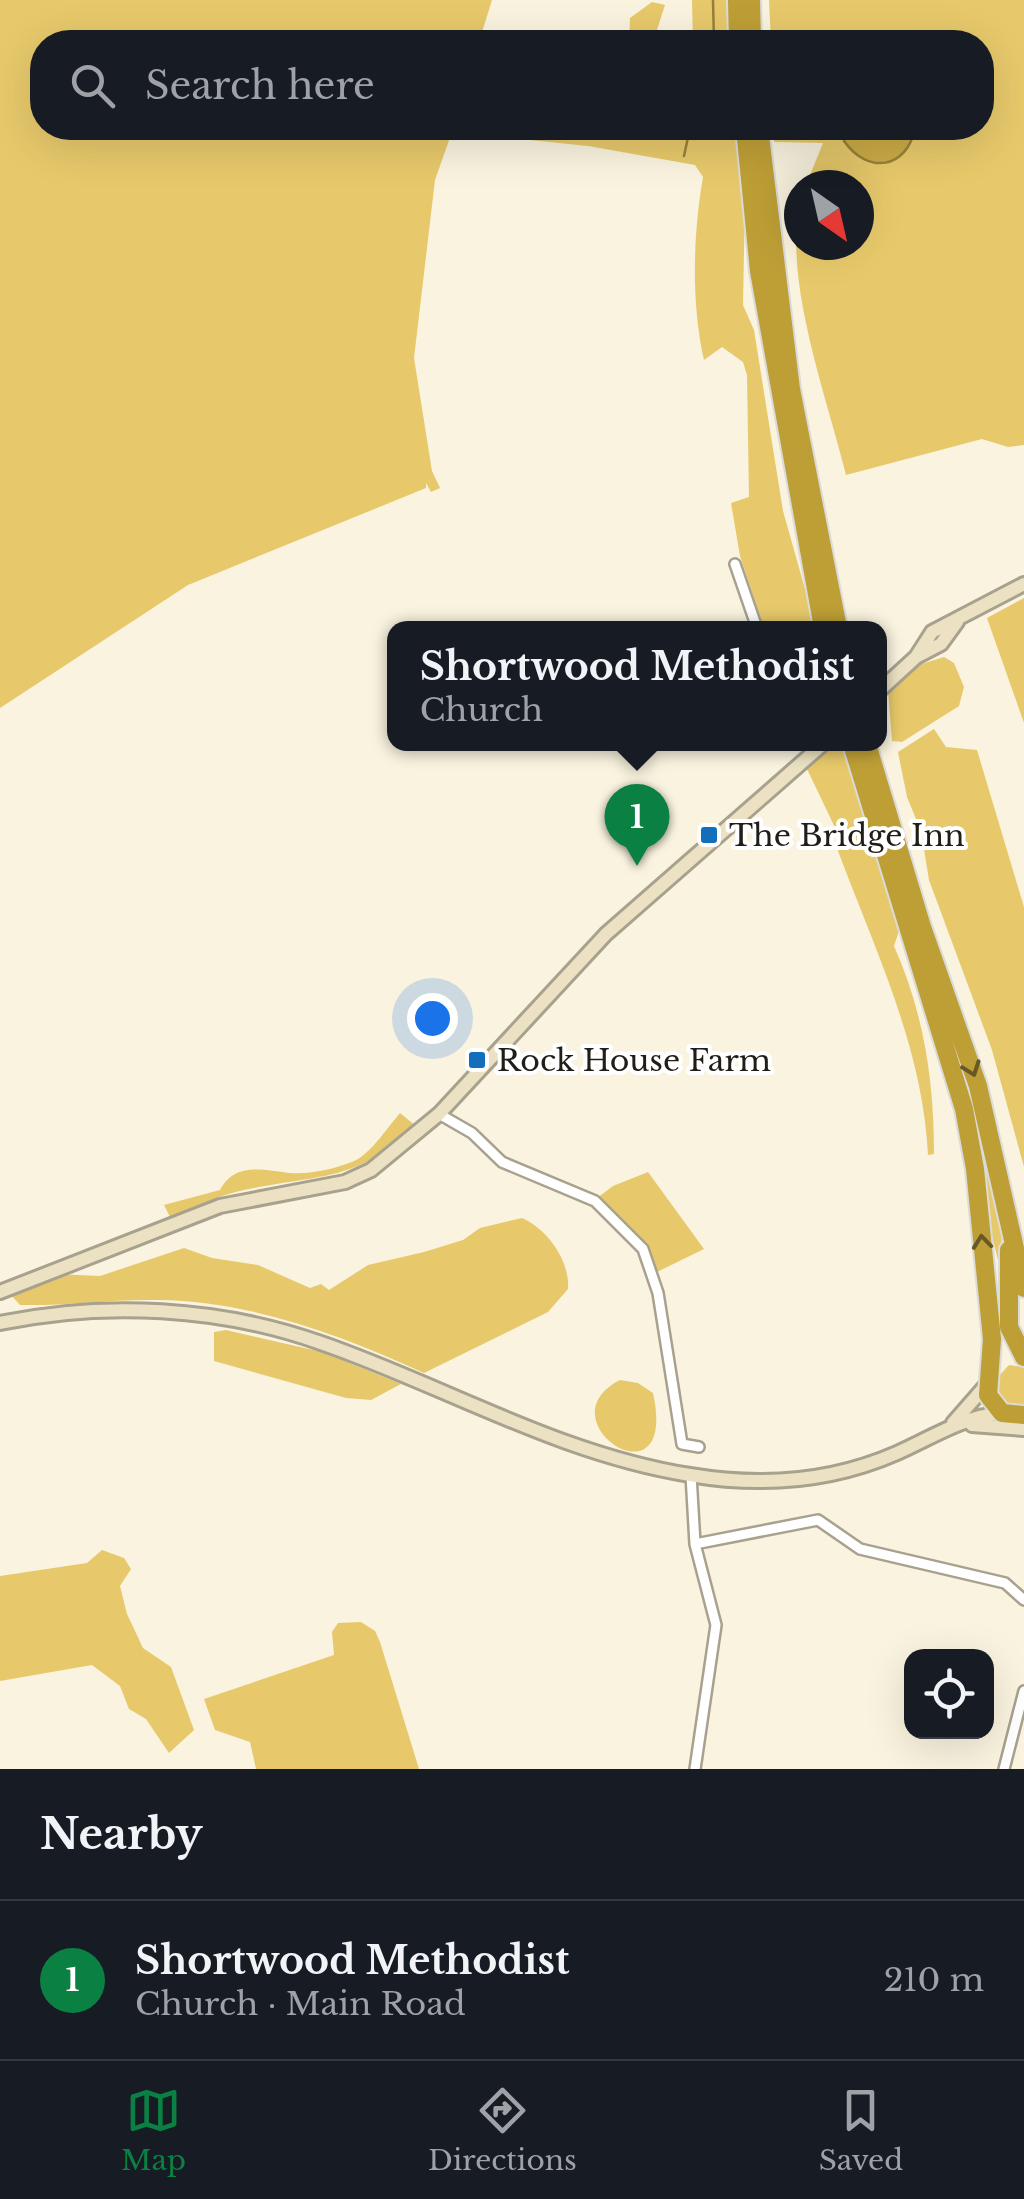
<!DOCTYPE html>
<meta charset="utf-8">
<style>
body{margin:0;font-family:"Libre Baskerville",serif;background:#242831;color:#f1f3f6}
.controls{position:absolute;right:30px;bottom:30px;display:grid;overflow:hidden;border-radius:20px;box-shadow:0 10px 40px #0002}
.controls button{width:90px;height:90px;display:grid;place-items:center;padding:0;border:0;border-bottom:2px solid #363941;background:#171b24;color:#f1f3f6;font:50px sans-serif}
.compass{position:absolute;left:784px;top:170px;width:90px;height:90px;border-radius:50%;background:#171b24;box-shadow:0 10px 40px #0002;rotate:146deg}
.you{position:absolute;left:432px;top:1018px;width:35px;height:35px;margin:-25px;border:8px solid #fff;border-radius:50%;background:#1a73e8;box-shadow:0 0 0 15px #1a73e833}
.badge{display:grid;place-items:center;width:65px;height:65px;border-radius:50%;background:#0b8043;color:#fff;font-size:32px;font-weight:700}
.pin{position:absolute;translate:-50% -82px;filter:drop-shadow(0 2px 5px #0008)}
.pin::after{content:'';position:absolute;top:52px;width:35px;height:30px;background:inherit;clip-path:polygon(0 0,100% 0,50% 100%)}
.popup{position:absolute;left:387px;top:621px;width:500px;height:130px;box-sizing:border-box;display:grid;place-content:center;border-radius:20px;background:#171b24;filter:drop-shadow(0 2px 8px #0005);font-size:32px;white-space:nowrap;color:#9ea1a6}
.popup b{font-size:38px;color:#f1f3f6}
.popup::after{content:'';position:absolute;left:50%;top:100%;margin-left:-20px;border:20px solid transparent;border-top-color:#171b24}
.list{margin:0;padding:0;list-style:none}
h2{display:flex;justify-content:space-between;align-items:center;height:130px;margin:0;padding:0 40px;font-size:42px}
h2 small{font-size:32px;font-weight:400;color:#9ea1a6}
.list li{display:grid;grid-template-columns:65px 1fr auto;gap:30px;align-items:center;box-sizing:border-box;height:160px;padding:0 40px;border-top:2px solid #363941}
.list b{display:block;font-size:38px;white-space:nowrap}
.list p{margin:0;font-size:32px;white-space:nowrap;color:#9ea1a6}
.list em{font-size:32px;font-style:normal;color:#9ea1a6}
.icon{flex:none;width:55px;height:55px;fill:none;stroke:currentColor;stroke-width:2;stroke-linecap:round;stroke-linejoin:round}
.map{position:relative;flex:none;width:1024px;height:1769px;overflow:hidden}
.search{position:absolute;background:#171b24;box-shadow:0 10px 40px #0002;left:30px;right:30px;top:30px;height:110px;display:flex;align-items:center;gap:25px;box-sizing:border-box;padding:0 35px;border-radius:40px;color:#9ea1a6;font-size:38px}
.sheet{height:290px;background:#171b24}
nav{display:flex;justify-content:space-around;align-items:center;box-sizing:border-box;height:140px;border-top:2px solid #363941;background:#171b24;font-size:28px;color:#9ea1a6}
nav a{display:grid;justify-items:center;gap:5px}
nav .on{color:#0b8043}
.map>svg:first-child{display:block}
.green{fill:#e7c96b}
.water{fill:#caab46;stroke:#978138;stroke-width:2.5}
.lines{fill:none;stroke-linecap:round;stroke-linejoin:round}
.stream{stroke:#978138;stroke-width:2.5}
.street-casing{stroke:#a7a18e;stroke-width:14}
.secondary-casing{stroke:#a7a18e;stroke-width:18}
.highway-casing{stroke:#dbdbda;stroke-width:22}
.street{stroke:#fff;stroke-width:9}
.secondary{stroke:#ece2c3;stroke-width:12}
.highway{stroke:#be9f36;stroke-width:18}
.oneway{stroke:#675825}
.poi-dot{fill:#136ebb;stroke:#fff;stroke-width:4}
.labels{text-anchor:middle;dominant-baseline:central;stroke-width:8;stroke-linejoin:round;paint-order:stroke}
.poi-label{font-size:30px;fill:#201e17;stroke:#fff;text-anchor:start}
</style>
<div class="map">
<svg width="1024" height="1769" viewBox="0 0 1024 1769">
<rect width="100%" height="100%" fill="#f9f3df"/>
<path class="green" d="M 0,0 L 492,0 L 479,42 L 42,42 L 42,128 L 621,128 L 654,137 L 666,133 L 668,128 L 735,128 L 745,198 L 743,305 L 754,330 L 783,511 L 816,628 L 764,628 L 740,556 L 731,503 L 749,497 L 747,375 L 743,362 L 722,347 L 704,360 C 691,303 693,235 703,177 L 695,165 L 588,146 L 452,132 L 435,180 L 414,358 L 432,471 L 440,488 L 431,492 L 426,483 L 426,488 L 188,585 L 0,708 Z
M 692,0 L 726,0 L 729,42 L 693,42 Z
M 769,0 L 1024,0 L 1024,445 L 1008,447 L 982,439 L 846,475 C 828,402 785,284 799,213 L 799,245 L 859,245 L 859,185 L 806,185 L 823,143 L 774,142 L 774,128 L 982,128 L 982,42 L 771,42 Z
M 652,2 L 665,5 L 653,42 L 629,42 L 630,18 Z
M 1024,598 L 1024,723 L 987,618 Z
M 944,657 L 954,663 L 964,687 L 959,706 L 902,742 L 892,741 L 888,690 L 915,666 Z
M 934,729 L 946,747 L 977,750 L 1024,907 L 1024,1167 L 992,1050 L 929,880 L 921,831 L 907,797 L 898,752 Z
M 832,744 L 844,744 L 899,931 L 894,946 C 924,1014 934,1080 934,1154 L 928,1155 C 923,1048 875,950 838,851 L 841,840 L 807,769 Z
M 861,744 L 974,1095 L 1002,1214 L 1001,1271 Z
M 400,1113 L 416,1126 C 356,1183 319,1174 244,1190 C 219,1195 194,1208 170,1217 L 164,1205 L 220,1190 C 235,1162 263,1170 289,1173 C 308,1175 341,1168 358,1159 C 373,1150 388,1127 400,1113 Z
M 648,1172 L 704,1249 L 657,1272 L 641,1241 L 597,1198 L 613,1186 Z
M 522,1218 C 547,1229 570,1260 568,1289 L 548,1312 L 424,1373 C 342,1335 250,1301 158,1300 C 112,1299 66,1306 20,1305 L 11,1295 L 55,1274 L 100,1276 L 184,1248 L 212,1258 L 258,1265 L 310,1288 L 321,1284 L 329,1290 L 368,1265 L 424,1252 L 463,1240 L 480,1228 Z
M 226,1330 L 322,1352 L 401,1384 L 371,1400 L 346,1398 L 214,1361 L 214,1332 Z
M 1009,1365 L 1024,1367 L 1024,1406 L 1009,1408 L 998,1401 L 994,1381 Z
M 620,1380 L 638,1383 L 653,1393 C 679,1511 540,1421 620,1380 Z
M 102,1550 L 124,1558 L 131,1569 L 120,1586 L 127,1614 L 143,1648 L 171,1667 L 194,1730 L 169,1753 L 146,1719 L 129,1709 L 120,1686 L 92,1665 L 0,1681 L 0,1576 L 87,1563 Z
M 361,1622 L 375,1631 L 380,1642 L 419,1769 L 256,1769 L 250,1742 L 215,1730 L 204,1699 L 334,1655 L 332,1632 L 338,1623 Z"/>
<path class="water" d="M 849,128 L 915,128 C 907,169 868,175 844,141 Z"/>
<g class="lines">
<path class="stream" d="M 713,0 L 714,42
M 684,156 L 690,128"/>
<defs>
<path id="street" d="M 735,564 L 757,628
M 439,1114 L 472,1133 L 502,1162 L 595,1201 L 643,1249 L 658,1293 L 682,1444 L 699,1447
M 691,1475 L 695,1544 L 716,1625 L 695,1769
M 695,1544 L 818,1520 L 860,1549 L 1005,1583 L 1024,1600
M 1004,1769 L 1024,1691"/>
<path id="secondary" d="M 916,657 L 941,644 L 957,622
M 880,690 L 916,657 L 932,632 L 1024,584
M 0,1292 L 220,1206 L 345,1182 L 371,1170 L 439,1114 L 606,934 L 823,744
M 0,1323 C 104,1301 220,1307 321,1343 C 445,1386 558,1454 690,1475 C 761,1487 831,1482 897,1453 C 933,1437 962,1417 1002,1413
M 953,1423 L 988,1383
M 972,1425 L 1024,1429"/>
<path id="highway" d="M 737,0 L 738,42
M 751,0 L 752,42
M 745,128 L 759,271 L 823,628
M 759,128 L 791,389 L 838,628
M 852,744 L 964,1109 L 975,1169 L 992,1339 L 988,1395 L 1002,1413 L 1024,1415
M 867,744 L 922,927 L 978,1086 L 1024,1288
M 1009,1250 L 1009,1327 L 1024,1357"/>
</defs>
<use href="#street" class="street-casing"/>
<use href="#secondary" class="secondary-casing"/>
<use href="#highway" class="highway-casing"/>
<use href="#street" class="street"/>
<use href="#secondary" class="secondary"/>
<use href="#highway" class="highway"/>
</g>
<defs><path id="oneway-chevron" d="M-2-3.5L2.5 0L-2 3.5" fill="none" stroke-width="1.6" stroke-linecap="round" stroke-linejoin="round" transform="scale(2.5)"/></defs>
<g class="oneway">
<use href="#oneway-chevron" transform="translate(972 1069) rotate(70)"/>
<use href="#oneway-chevron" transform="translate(982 1242) rotate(-96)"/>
</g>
<g class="poi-dot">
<rect x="699" y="825" width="20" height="20" rx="5"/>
<rect x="467" y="1050" width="20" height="20" rx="5"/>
</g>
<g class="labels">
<g class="poi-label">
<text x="729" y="835">The Bridge Inn</text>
<text x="497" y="1060">Rock House Farm</text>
</g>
</g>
</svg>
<div class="controls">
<button><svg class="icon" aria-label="locate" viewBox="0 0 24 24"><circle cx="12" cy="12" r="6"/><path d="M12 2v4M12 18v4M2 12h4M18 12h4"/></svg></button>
</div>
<svg class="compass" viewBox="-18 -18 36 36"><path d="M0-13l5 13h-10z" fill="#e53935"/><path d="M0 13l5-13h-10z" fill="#9ea1a6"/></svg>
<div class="you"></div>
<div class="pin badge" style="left:637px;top:866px">1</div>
<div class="popup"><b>Shortwood Methodist</b>Church</div>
<div class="search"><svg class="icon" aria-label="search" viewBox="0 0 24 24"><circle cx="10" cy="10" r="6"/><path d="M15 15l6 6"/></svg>Search here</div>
</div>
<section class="sheet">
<h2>Nearby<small></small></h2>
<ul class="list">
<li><span class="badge">1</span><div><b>Shortwood Methodist</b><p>Church · Main Road</p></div><em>210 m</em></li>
</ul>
</section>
<nav>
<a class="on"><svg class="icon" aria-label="map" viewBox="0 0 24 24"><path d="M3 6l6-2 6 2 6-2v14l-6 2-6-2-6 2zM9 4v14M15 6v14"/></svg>Map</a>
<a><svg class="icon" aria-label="directions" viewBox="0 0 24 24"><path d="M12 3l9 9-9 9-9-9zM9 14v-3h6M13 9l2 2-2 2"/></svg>Directions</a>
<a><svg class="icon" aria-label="saved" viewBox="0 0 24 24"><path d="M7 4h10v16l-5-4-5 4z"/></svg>Saved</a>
</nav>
